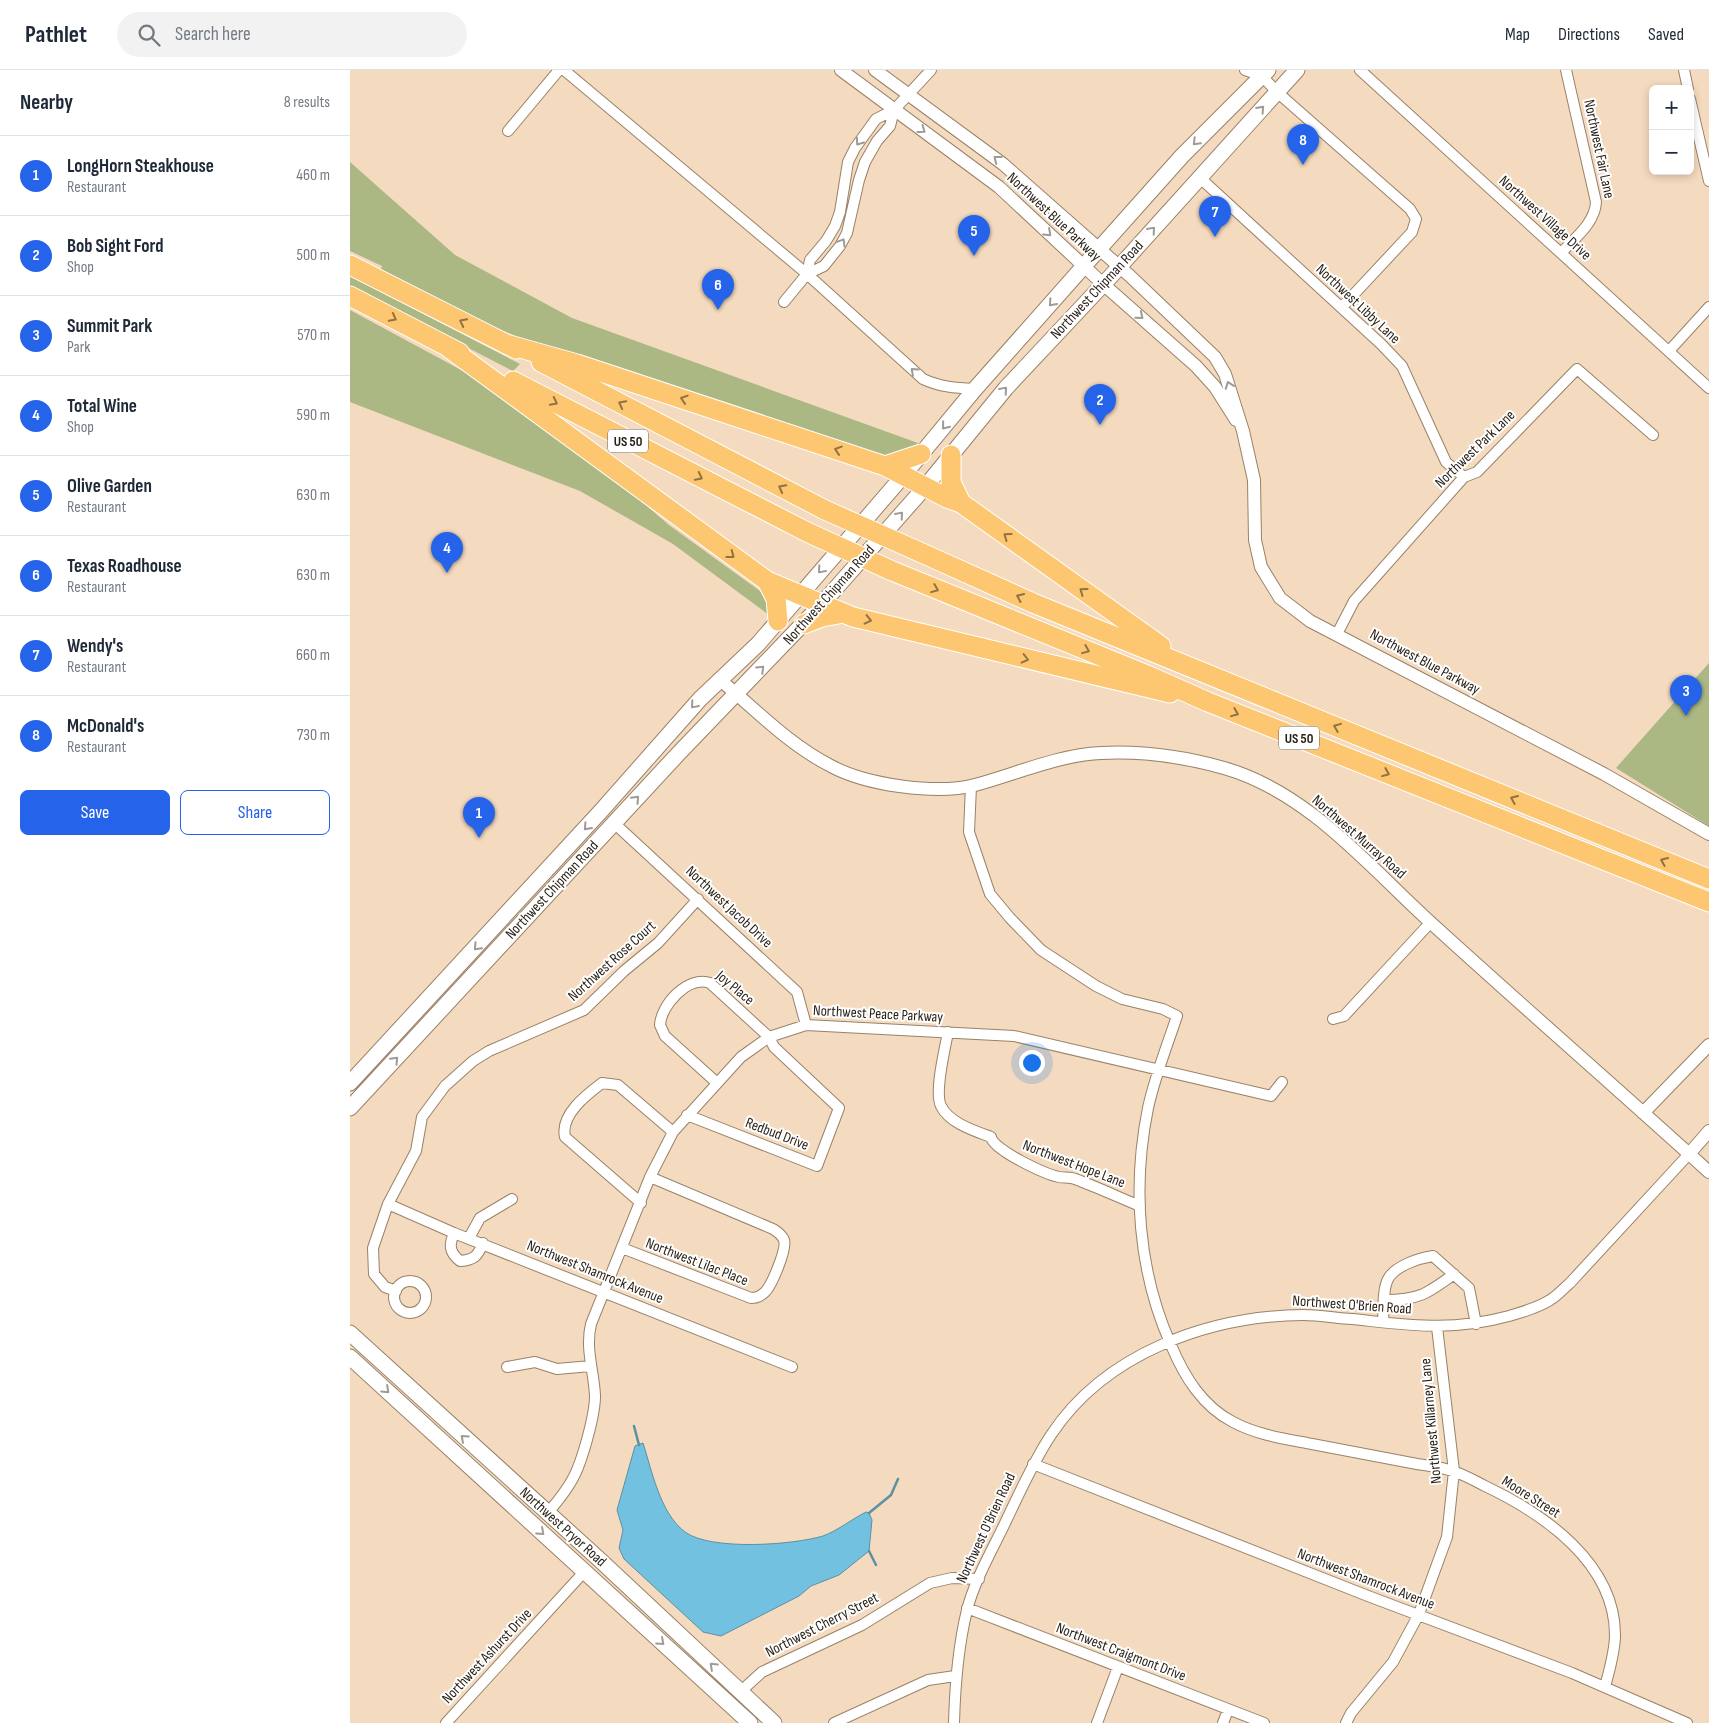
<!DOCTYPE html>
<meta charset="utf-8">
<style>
body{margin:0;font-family:"Sofia Sans Condensed",sans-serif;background:#f2f2f3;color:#1f2937}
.controls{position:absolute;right:15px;top:15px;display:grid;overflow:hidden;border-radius:8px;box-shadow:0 2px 8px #0003}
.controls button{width:45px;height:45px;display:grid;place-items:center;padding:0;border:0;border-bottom:1px solid #e0e1e3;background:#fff;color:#1f2937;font:25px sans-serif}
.you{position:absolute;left:681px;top:992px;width:18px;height:18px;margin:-12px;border:4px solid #fff;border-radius:50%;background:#1a73e8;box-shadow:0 0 0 8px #1a73e833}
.badge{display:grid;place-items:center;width:32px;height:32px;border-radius:50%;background:#2563eb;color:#fff;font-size:16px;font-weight:700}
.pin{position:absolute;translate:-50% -41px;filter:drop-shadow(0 1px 2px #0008)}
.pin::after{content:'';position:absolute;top:26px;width:18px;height:15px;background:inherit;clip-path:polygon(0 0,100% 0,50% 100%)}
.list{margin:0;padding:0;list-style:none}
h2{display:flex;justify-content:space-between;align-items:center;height:65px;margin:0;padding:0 20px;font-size:21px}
h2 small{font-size:16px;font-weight:400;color:#747a83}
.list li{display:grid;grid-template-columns:32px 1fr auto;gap:15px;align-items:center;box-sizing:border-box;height:80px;padding:0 20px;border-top:1px solid #e0e1e3}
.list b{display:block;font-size:19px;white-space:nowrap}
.list p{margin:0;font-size:16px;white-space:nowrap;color:#747a83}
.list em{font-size:16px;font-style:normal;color:#747a83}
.actions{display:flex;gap:10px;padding:15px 20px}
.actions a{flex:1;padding:11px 0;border:1px solid #2563eb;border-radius:8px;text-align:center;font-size:18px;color:#2563eb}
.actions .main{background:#2563eb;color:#fff}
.icon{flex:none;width:28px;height:28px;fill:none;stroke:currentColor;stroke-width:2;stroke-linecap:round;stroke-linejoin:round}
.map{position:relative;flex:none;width:1359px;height:1653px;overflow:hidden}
header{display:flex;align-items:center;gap:30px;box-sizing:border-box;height:70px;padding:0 25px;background:#fff;border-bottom:1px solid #e0e1e3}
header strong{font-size:24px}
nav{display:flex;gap:28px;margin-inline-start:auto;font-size:18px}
.search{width:350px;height:45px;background:#f2f2f3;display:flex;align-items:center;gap:12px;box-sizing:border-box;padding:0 18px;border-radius:28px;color:#747a83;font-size:19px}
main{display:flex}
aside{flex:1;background:#fff}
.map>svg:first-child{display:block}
.green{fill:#abb883}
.water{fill:#73c1e1;stroke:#5c90a3}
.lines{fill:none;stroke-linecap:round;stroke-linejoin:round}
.stream{stroke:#5c90a3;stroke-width:2.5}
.minor-casing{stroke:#998268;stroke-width:12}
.tertiary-casing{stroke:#998268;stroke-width:14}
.secondary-casing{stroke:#998268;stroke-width:17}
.motorway-casing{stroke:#fff;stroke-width:21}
.minor{stroke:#fff;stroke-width:10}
.tertiary{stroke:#fff;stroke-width:12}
.secondary{stroke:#fff;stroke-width:15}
.motorway{stroke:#fcc770;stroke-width:19}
.motorway-bridge-casing{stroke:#fff;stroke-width:21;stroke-linecap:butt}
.motorway-bridge{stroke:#fcc770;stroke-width:19}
.oneway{stroke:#9e9a95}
.oneway2{stroke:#927242}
.labels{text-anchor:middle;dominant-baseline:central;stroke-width:4;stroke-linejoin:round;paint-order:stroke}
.shield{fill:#fff;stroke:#68625a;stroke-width:1}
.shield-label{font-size:14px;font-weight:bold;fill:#271e13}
.street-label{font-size:15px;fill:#271e13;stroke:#fff}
</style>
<header>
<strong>Pathlet</strong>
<div class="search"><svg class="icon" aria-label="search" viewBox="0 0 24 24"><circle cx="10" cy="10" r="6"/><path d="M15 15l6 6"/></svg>Search here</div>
<nav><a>Map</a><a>Directions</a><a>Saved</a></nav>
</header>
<main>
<aside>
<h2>Nearby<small>8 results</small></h2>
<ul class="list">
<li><span class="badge">1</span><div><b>LongHorn Steakhouse</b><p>Restaurant</p></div><em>460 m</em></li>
<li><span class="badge">2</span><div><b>Bob Sight Ford</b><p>Shop</p></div><em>500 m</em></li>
<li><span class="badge">3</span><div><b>Summit Park</b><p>Park</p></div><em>570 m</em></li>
<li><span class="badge">4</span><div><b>Total Wine</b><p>Shop</p></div><em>590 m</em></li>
<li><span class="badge">5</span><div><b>Olive Garden</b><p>Restaurant</p></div><em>630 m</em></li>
<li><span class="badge">6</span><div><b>Texas Roadhouse</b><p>Restaurant</p></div><em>630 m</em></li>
<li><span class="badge">7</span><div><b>Wendy's</b><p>Restaurant</p></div><em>660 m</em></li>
<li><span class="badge">8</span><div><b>McDonald's</b><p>Restaurant</p></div><em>730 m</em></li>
</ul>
<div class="actions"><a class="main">Save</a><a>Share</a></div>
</aside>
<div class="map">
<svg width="1359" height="1653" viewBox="0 0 1359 1653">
<rect width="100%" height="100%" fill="#f4dabe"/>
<path class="green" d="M 0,92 L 105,185 L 222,248 L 568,373 L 557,386 L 538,389 L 189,276 L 123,248 L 31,199 L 32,196 L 0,181 Z
M 0,206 L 170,294 L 163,301 L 0,217 Z
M 0,240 L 126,308 L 240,387 L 319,455 L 410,521 L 417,532 L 419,545 L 323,474 L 230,421 L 0,332 Z
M 1359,593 L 1359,756 L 1266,698 Z"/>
<path class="water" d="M 293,1373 C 302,1401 310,1443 335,1462 C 361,1481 443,1475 473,1466 C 487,1461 502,1449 516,1442 L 519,1443 L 522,1450 L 519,1481 L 489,1505 L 461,1516 L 449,1526 L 371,1566 L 353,1562 L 274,1489 L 269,1478 L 273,1460 L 267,1440 L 285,1376 Z"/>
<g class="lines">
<path class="stream" d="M 284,1356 L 289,1375
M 519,1443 L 541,1425 L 548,1409
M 519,1481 L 526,1495"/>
<defs>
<path id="minor" d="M 214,0 L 457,204 L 573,309 C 590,317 606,318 625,319
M 895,0 L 912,6
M 910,0 L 912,6 L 927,22 L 1060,139 L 1066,149 L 1062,162 L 992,237
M 1010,0 L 1359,318
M 1334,0 L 1338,19
M 1340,29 L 1359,111
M 158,61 L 209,0
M 849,107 L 1031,274 L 1052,296 L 1096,392 L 1114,407
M 1211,183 C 1225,168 1245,153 1246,132 L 1216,0
M 457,204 L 460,190 L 476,171 L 485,156 L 490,142 L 498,92 L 505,78 L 526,49 L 544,40 L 581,0
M 434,232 L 457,204 L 474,196 L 490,176 L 497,163 L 509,110 L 515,92 L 527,71 L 540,56 L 544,40
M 1319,281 L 1359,237
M 987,564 L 1004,531 L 1114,407 L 1127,402 L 1227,299 L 1303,365
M 621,716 L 619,762 L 640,824 L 660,848 L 691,880 L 746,916 L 772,929 L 813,939 L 827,946 C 817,976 805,1006 798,1038 C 782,1117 788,1201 821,1275 C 834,1306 852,1336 883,1352 C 907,1365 936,1369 962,1374 C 997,1381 1032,1387 1067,1394 C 1079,1396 1093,1397 1105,1402 C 1115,1405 1125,1411 1135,1416 C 1194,1444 1265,1493 1265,1565 C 1265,1582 1259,1601 1255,1617
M 264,753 L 447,922 L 456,955
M 983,949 L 994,946 L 1080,853
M 598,962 C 595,979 584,1022 591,1036 C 599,1053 625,1061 641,1067 C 643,1080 695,1104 709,1107 C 714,1108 720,1107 725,1109 C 747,1117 768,1127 790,1136
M 337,1045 L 467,1096 L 489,1038 L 424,977 L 419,967 L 360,913 C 338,905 311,935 310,955 L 315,966 L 366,1012
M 291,1133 L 215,1067 C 210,1045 236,1025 252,1013 L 268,1015 L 323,1062
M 38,1134 L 104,1163 L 442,1297
M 104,1163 C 99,1175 99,1182 110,1191 C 124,1190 128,1186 133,1173
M 119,1168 L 130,1148 L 162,1129
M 272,1178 L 401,1228 C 406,1228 411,1226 415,1222 C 422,1215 437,1179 434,1170 C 432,1165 428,1162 423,1159 L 300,1107
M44 1227a16 16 0 1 1 32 0a16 16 0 1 1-32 0Z
M 46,1221 L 35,1217 L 24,1204 L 23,1178 L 38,1134 L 66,1081 L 72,1047 L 95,1016 L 123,991 L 139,981 L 234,940 L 274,901 L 308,873 L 348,829
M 1034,1230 C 1069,1230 1077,1224 1104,1204
M 1033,1252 C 1034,1240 1032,1221 1038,1209 C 1045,1196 1069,1188 1083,1186 L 1119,1218 L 1126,1254
M 157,1297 L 185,1292 L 207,1299 L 241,1296
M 683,1394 L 1018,1526 L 1222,1603 L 1337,1653
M 197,1444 C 206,1433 215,1423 222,1410 C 232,1393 245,1345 245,1326 C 244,1301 235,1279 241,1254 L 300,1107 L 323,1062 L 391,987 L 419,967 L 456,955 L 664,966 L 921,1026 L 932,1012
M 617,1538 L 914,1653
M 390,1622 L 412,1602 L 512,1555 L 580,1513 L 602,1508 L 629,1509
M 96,1653 L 234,1502
M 484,1653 L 578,1610 L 605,1606
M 604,1653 C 605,1615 608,1577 617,1540 C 625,1509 643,1479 656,1451 C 670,1422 683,1392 701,1365 C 755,1283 859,1246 953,1245 C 969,1245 986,1248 1002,1249 C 1060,1255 1100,1262 1159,1246 C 1172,1242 1188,1238 1200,1230 C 1207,1226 1213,1219 1220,1213 L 1339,1084
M 747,1653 L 768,1597
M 873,1653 L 878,1640
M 996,1653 L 1001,1643 L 1043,1592 L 1069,1544 L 1097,1467 L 1104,1401 L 1087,1257"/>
<path id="tertiary" d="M 491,0 L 649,117 L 753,214 L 846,296 L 865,317 L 886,350
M 525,0 L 653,94 L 780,206 L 865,287 L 875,304 L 893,361 L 904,410 L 905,470 L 911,497 L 930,528 L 960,551 L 1254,704 L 1359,764
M 369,609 C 404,638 439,675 481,696 C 516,715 586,725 625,715 C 666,704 708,685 751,683 C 792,681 835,687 874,698 C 962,723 1024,803 1090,861 C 1179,942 1270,1021 1359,1102
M 1293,1043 L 1359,975
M 1339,1084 L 1359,1061"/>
<path id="secondary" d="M 0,1013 L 251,741 L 350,629 L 408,574 L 553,406 L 625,319 L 741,188 L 832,86 L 918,0
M 0,1038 L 328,684 L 471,535 L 576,416 L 656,318 L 761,206 L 947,0
M 0,1263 L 251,1491 L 424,1653
M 0,1287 L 400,1653"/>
<path id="motorway" d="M 0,195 L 166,279
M 0,226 L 110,283
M 156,274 L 227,294 L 535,396 L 597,428 L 611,433 L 811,576
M 99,278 L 417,511 L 503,547 L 820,623
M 191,292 L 475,440
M 163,311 L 457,462
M 601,385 L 601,412 L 611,433
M 535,396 L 571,384
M 563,479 L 683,533 L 1359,809
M 540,500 L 797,605 L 858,632 L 1359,832
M 417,511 L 426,529 L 428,551
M 454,554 L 472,547 L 494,543"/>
</defs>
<use href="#minor" class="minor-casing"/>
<use href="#tertiary" class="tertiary-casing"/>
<use href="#secondary" class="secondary-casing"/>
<use href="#motorway" class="motorway-casing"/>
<use href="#minor" class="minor"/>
<use href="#tertiary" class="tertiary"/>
<use href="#secondary" class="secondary"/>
<use href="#motorway" class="motorway"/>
<defs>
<path id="motorway-bridge" d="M 475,440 L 563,479
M 457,462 L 540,500"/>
</defs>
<use href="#motorway-bridge" class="motorway-bridge-casing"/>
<use href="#motorway-bridge" class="motorway-bridge"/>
</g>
<defs><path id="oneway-chevron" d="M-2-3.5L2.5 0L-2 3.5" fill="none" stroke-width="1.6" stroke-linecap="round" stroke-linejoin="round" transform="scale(1.25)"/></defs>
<g class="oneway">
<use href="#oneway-chevron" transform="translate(911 39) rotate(-48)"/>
<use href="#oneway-chevron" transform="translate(572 60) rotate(36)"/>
<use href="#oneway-chevron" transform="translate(509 72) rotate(125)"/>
<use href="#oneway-chevron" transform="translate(846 72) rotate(135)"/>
<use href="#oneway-chevron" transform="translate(647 89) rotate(-142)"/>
<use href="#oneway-chevron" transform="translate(802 160) rotate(-49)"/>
<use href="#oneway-chevron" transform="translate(698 163) rotate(43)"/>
<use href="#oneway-chevron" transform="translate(492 172) rotate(-59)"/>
<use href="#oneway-chevron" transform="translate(702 233) rotate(132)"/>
<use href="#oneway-chevron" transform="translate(790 246) rotate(40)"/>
<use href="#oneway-chevron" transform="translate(564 301) rotate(-138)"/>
<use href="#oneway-chevron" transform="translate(879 315) rotate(-110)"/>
<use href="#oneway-chevron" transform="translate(654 320) rotate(-49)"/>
<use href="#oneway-chevron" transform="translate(595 356) rotate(129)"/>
<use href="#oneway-chevron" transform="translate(550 445) rotate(-49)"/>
<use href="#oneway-chevron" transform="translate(471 500) rotate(131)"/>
<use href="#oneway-chevron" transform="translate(411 599) rotate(-44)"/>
<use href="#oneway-chevron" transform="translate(344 635) rotate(131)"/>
<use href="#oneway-chevron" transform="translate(286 729) rotate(-47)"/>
<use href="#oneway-chevron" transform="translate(237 757) rotate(132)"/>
<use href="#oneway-chevron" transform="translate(127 877) rotate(133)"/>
<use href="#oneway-chevron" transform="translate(45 990) rotate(-47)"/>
<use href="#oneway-chevron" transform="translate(36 1320) rotate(43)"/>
<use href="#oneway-chevron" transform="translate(114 1368) rotate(-138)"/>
<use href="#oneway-chevron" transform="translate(191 1462) rotate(42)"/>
<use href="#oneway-chevron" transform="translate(311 1572) rotate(42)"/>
<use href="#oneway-chevron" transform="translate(363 1596) rotate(-137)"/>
</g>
<g class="oneway2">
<use href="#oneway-chevron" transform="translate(43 248) rotate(28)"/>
<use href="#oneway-chevron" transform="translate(113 252) rotate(-153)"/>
<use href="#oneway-chevron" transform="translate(334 329) rotate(-162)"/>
<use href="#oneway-chevron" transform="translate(204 332) rotate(27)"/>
<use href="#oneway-chevron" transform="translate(272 334) rotate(-152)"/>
<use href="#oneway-chevron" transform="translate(488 380) rotate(-162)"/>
<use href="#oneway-chevron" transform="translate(349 407) rotate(27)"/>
<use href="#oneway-chevron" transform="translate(432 418) rotate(-152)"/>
<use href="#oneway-chevron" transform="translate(657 466) rotate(-144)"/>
<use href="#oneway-chevron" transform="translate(381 485) rotate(37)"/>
<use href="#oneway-chevron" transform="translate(585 519) rotate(22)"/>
<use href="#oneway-chevron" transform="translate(733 521) rotate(-144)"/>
<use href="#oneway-chevron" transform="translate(670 527) rotate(-156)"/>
<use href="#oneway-chevron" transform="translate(518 550) rotate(13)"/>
<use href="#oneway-chevron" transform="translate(736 580) rotate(22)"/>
<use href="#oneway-chevron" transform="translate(675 589) rotate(14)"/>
<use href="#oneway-chevron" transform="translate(885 643) rotate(22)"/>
<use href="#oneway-chevron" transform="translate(987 657) rotate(-158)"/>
<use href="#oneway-chevron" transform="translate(1036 703) rotate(22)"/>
<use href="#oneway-chevron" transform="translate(1164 729) rotate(-157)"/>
<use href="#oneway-chevron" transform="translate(1314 791) rotate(-157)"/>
</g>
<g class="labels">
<g class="shield">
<rect x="258" y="359.5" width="40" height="23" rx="4"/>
<rect x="929" y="656.5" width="40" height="23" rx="4"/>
</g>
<g class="shield-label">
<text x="278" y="371">US 50</text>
<text x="949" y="668">US 50</text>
</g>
<g class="street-label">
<text transform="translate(1249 79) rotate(78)">Northwest Fair Lane</text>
<text transform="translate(704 147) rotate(43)">Northwest Blue Parkway</text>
<text transform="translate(1195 148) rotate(42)">Northwest Village Drive</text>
<text transform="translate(747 220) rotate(-47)">Northwest Chipman Road</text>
<text transform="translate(1008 234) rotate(43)">Northwest Libby Lane</text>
<text transform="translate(1125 379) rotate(-44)">Northwest Park Lane</text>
<text transform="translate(479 525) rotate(-48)">Northwest Chipman Road</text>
<text transform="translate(1075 592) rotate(28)">Northwest Blue Parkway</text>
<text transform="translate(1009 767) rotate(41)">Northwest Murray Road</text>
<text transform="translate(202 820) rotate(-47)">Northwest Chipman Road</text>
<text transform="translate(379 837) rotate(43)">Northwest Jacob Drive</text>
<text transform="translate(262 891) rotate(-42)">Northwest Rose Court</text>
<text transform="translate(385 918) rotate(40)">Joy Place</text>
<text transform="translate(528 944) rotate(3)">Northwest Peace Parkway</text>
<text transform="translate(427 1064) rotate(21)">Redbud Drive</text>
<text transform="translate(724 1094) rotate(21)">Northwest Hope Lane</text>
<text transform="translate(347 1192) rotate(21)">Northwest Lilac Place</text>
<text transform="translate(245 1202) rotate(22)">Northwest Shamrock Avenue</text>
<text transform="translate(1002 1235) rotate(4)">Northwest O'Brien Road</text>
<text transform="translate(1081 1351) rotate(-95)">Northwest Killarney Lane</text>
<text transform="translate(1181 1427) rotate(32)">Moore Street</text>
<text transform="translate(213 1457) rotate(42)">Northwest Pryor Road</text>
<text transform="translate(636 1458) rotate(-65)">Northwest O'Brien Road</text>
<text transform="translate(1016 1509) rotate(21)">Northwest Shamrock Avenue</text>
<text transform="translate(472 1555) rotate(-27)">Northwest Cherry Street</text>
<text transform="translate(771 1582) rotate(21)">Northwest Craigmont Drive</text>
<text transform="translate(137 1586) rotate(-47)">Northwest Ashurst Drive</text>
</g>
</g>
</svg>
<div class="controls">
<button>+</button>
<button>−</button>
</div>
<div class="you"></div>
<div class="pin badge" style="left:129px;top:768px">1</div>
<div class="pin badge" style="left:750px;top:355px">2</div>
<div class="pin badge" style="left:1336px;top:646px">3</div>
<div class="pin badge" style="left:97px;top:503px">4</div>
<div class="pin badge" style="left:624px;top:186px">5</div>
<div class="pin badge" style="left:368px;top:240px">6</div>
<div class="pin badge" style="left:865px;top:167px">7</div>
<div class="pin badge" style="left:953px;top:95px">8</div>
</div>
</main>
